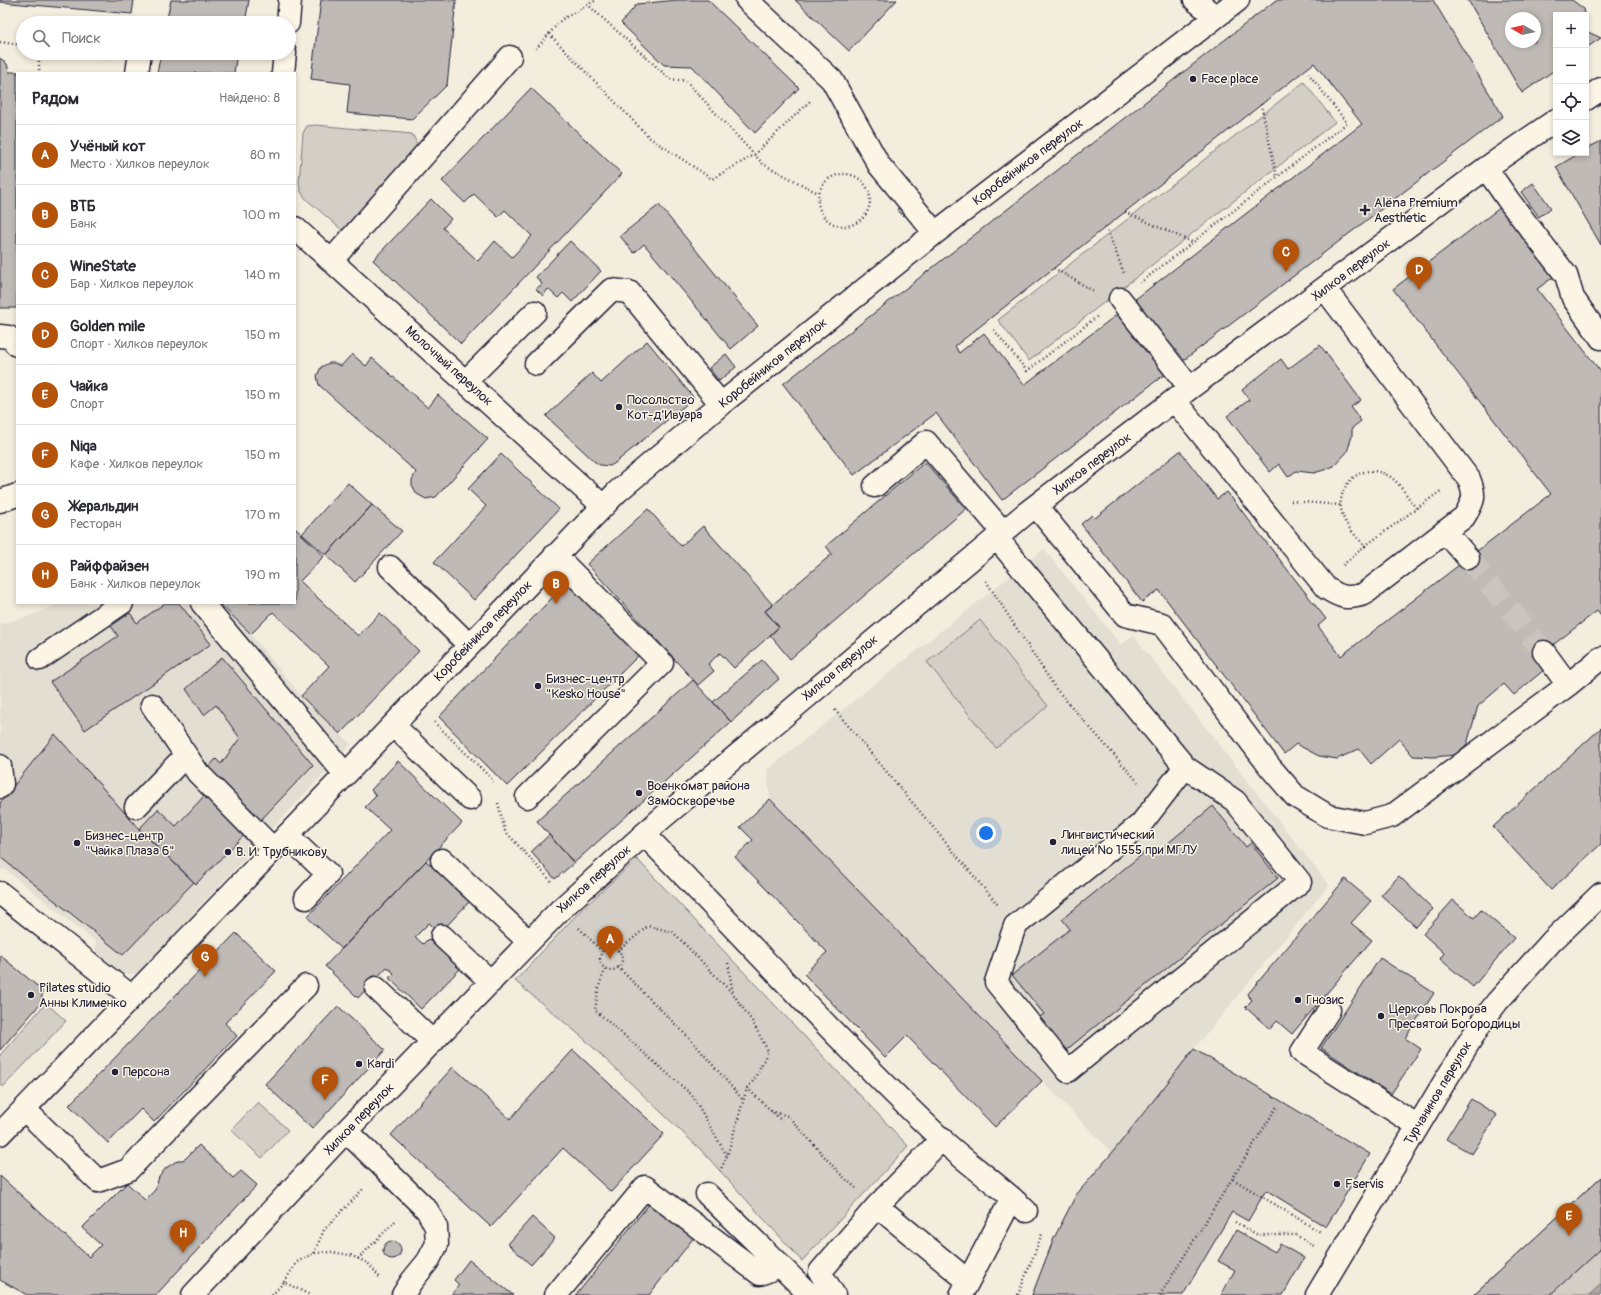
<!DOCTYPE html>
<html lang="ru">
<meta charset="utf-8">
<style>
body{margin:0;font-family:Pangolin,sans-serif;background:#f7f7f7;color:#2b2b33}
.controls{position:absolute;right:12px;top:12px;display:grid;overflow:hidden;border-radius:0px;box-shadow:0 2px 6px #0003}
.controls button{width:36px;height:36px;display:grid;place-items:center;padding:0;border:0;border-bottom:1px solid #e1e1e2;background:#fff;color:#2b2b33;font:20px sans-serif}
.compass{position:absolute;left:1505px;top:12px;width:36px;height:36px;border-radius:50%;background:#fff;box-shadow:0 2px 6px #0003;rotate:279deg}
.you{position:absolute;left:986px;top:833px;width:14px;height:14px;margin:-10px;border:3px solid #fff;border-radius:50%;background:#1a73e8;box-shadow:0 0 0 6px #1a73e833}
.badge{display:grid;place-items:center;width:26px;height:26px;border-radius:50%;background:#b45309;color:#fff;font-size:13px;font-weight:700}
.pin{position:absolute;translate:-50% -33px;filter:drop-shadow(0 1px 2px #0008)}
.pin::after{content:'';position:absolute;top:21px;width:14px;height:12px;background:inherit;clip-path:polygon(0 0,100% 0,50% 100%)}
.list{margin:0;padding:0;list-style:none}
h2{display:flex;justify-content:space-between;align-items:center;height:52px;margin:0;padding:0 16px;font-size:17px}
h2 small{font-size:13px;font-weight:400;color:#7c7c81}
.list li{display:grid;grid-template-columns:26px 1fr auto;gap:12px;align-items:center;box-sizing:border-box;height:60px;padding:0 16px;border-top:1px solid #e1e1e2}
.list b{display:block;font-size:15px;white-space:nowrap}
.list p{margin:0;font-size:13px;white-space:nowrap;color:#7c7c81}
.list em{font-size:13px;font-style:normal;color:#7c7c81}
.icon{flex:none;width:22px;height:22px;fill:none;stroke:currentColor;stroke-width:2;stroke-linecap:round;stroke-linejoin:round}
.map{position:relative;flex:none;width:1601px;height:1295px;overflow:hidden}
.search{position:absolute;background:#fff;box-shadow:0 2px 6px #0003;left:16px;top:16px;width:280px;height:44px;display:flex;align-items:center;gap:10px;box-sizing:border-box;padding:0 14px;border-radius:22px;color:#7c7c81;font-size:15px}
.panel{position:absolute;background:#fff;box-shadow:0 2px 6px #0003;left:16px;top:72px;width:280px;height:532px;border-radius:0px}
.map>svg:first-child{display:block}
.built{fill:#e3ded2}
.green{fill:#d4cfc6;stroke:#7b7880}
.water{fill:#aca7a6;stroke:#75727b}
.building{fill:#bfbab6;stroke:#22223b;fill-rule:evenodd}
.lines{fill:none;stroke-linecap:round;stroke-linejoin:round}
.minor-tunnel{stroke:#c9c4bd;stroke-width:22;stroke-dasharray:22 11;stroke-linecap:butt}
.minor-casing{stroke:#22223b;stroke-width:25}
.path{stroke:#22223b;stroke-width:2.5;stroke-dasharray:1 3;stroke-linecap:butt}
.minor{stroke:#fcf5e5;stroke-width:22}
.poi-dot{fill:#22223b;stroke:#fcf5e5;stroke-width:1.5}
.labels{text-anchor:middle;dominant-baseline:central;stroke-width:3;stroke-linejoin:round;paint-order:stroke}
.poi-label{font-size:13px;fill:#22223b;stroke:#fcf5e5;text-anchor:start}
.street-label{font-size:13px;fill:#22223b;stroke:#fcf5e5}
</style>
<div class="map">
<svg width="1601" height="1295" viewBox="0 0 1601 1295">
<rect width="100%" height="100%" fill="#f3edde"/>
<filter id="ink" filterUnits="userSpaceOnUse"><feTurbulence type="fractalNoise" baseFrequency=".025" numOctaves="2"/><feDisplacementMap in="SourceGraphic" scale="8" xChannelSelector="R" yChannelSelector="G"/><feConvolveMatrix kernelMatrix="1 2 1 2 8 2 1 2 1" color-interpolation-filters="sRGB"/></filter>
<g filter="url(#ink)">
<path class="built" d="M 1044,549 L 1121,645 L 1133,635 L 1329,885 L 1194,1049 L 1112,1153 L 770,799 L 767,770 Z
M 60,603 L 219,603 L 251,634 L 301,696 L 351,744 L 139,972 L 135,974 L 124,974 L 118,971 L 95,954 L 96,942 L 6,870 L 0,869 L 0,624 L 27,617 Z"/>
<path class="green" d="M 1304,82 L 1335,122 L 1029,361 L 998,320 Z
M 316,125 L 412,134 L 417,143 L 414,152 L 350,227 L 342,230 L 306,199 L 301,192 L 299,183 L 303,133 L 307,126 Z
M 980,620 L 1048,706 L 996,748 L 927,662 Z
M 637,859 L 908,1146 L 802,1261 L 701,1150 L 582,1037 L 515,981 L 578,913 Z
M 46,1003 L 66,1021 L 3,1087 L 0,1085 L 0,1055 Z
M 258,1102 L 288,1130 L 262,1158 L 231,1130 Z
M 1601,1177 L 1601,1295 L 1473,1295 Z"/>
<path class="water" d="M 1601,1284 L 1601,1295 L 1589,1295 Z"/>
<path class="building" d="M 0,0 L 134,0 L 132,14 L 0,2 Z
M 171,0 L 249,0 L 245,23 L 166,23 Z
M 321,0 L 456,0 L 447,85 L 412,119 L 347,113 L 350,84 L 311,79 Z
M 677,0 L 708,0 L 799,88 L 755,133 L 692,66 L 664,65 L 621,23 L 637,4 Z
M 795,0 L 897,0 L 849,51 Z
M 1276,0 L 1433,0 L 1503,116 L 1180,363 L 1133,301 L 1362,124 L 1314,63 L 955,346 L 959,353 L 984,333 L 1024,385 L 1119,313 L 1165,374 L 1002,500 L 936,413 L 854,475 L 783,384 Z
M 1468,0 L 1572,0 L 1584,9 L 1585,15 L 1556,15 L 1556,69 L 1522,93 ZM 1511,18 L 1535,18 L 1535,42 L 1511,42 Z
M 1586,31 L 1601,38 L 1586,48 Z
M 161,53 L 237,53 L 234,73 L 157,73 Z
M 0,58 L 7,64 L 9,72 L 29,72 L 29,73 L 17,73 L 17,308 L 0,308 Z
M 531,88 L 622,174 L 461,344 L 373,260 L 431,199 L 451,219 L 443,228 L 478,261 L 495,241 L 512,257 L 532,236 L 505,210 L 498,217 L 474,194 L 465,203 L 442,181 Z
M 1601,141 L 1601,245 L 1556,167 L 1580,153 L 1586,153 L 1586,149 Z
M 1533,183 L 1551,208 L 1539,217 L 1521,192 Z
M 905,204 L 910,211 L 903,216 L 897,209 Z
M 659,205 L 758,326 L 731,349 L 644,244 L 634,253 L 620,236 Z
M 1501,207 L 1555,276 L 1537,289 L 1601,372 L 1601,616 L 1597,611 L 1536,658 L 1545,669 L 1514,695 L 1504,684 L 1478,706 L 1467,744 L 1455,755 L 1433,757 L 1413,756 L 1399,739 L 1371,764 L 1359,749 L 1337,759 L 1319,756 L 1296,744 L 1284,754 L 1159,590 L 1142,602 L 1081,524 L 1092,515 L 1095,518 L 1180,451 L 1217,499 L 1227,492 L 1326,619 L 1318,626 L 1341,656 L 1551,494 L 1393,289 Z
M 570,241 L 601,271 L 572,302 L 563,293 L 558,298 L 548,289 L 543,296 L 536,289 L 542,284 L 536,277 Z
M 647,341 L 694,398 L 615,463 L 610,466 L 600,465 L 595,462 L 546,416 L 592,373 L 601,383 Z
M 1320,345 L 1361,400 L 1351,407 L 1361,421 L 1352,428 L 1352,436 L 1347,452 L 1334,466 L 1324,470 L 1314,473 L 1296,471 L 1288,477 L 1279,464 L 1270,472 L 1227,416 L 1249,400 L 1242,390 L 1281,359 L 1288,369 Z
M 352,354 L 366,366 L 372,358 L 428,408 L 438,395 L 488,439 L 436,497 L 426,499 L 417,494 L 412,485 L 412,480 L 416,472 L 319,385 L 317,376 L 321,367 L 329,363 L 334,363 L 341,366 Z
M 726,354 L 736,367 L 719,381 L 709,368 Z
M 501,454 L 559,509 L 474,600 L 434,562 L 486,506 L 468,489 Z
M 925,462 L 966,509 L 790,659 L 770,635 L 779,627 L 765,611 L 832,554 L 826,546 Z
M 348,483 L 372,505 L 326,555 L 302,534 Z
M 372,505 L 402,531 L 355,582 L 326,555 Z
M 648,509 L 681,546 L 703,526 L 773,605 L 765,611 L 779,627 L 734,668 L 720,653 L 708,664 L 714,671 L 698,685 L 587,564 Z
M 295,528 L 324,556 L 300,581 L 358,636 L 380,613 L 419,651 L 340,734 L 301,696 L 329,666 L 273,612 L 251,634 L 219,603 L 295,603 Z
M 567,582 L 639,655 L 507,786 L 439,717 Z
M 165,603 L 179,603 L 211,644 L 85,730 L 50,682 L 118,636 L 111,626 L 130,613 L 137,623 Z
M 222,657 L 313,765 L 256,825 L 204,772 L 216,759 L 221,764 L 240,738 L 216,705 L 204,715 L 186,689 Z
M 762,660 L 779,679 L 731,722 L 713,702 Z
M 693,680 L 731,722 L 574,863 L 537,821 Z
M 1601,728 L 1601,844 L 1551,890 L 1493,827 Z
M 55,734 L 139,829 L 194,882 L 123,955 L 0,857 L 0,803 Z
M 398,761 L 462,823 L 342,949 L 307,917 L 390,830 L 365,807 L 376,796 L 371,790 Z
M 206,794 L 246,833 L 196,884 L 139,829 L 158,809 L 176,826 Z
M 770,799 L 1042,1081 L 995,1127 L 907,1036 L 885,1058 L 804,974 L 827,952 L 735,857 L 753,840 L 740,827 Z
M 1213,806 L 1246,847 L 1251,843 L 1278,878 L 1065,1051 L 1038,1018 L 1044,1014 L 1012,975 L 1070,929 L 1062,919 L 1145,852 L 1150,858 Z
M 549,835 L 574,863 L 555,879 L 531,852 Z
M 426,861 L 469,902 L 440,933 L 429,923 L 415,937 L 423,944 L 428,939 L 460,969 L 421,1009 L 389,978 L 394,973 L 387,967 L 358,998 L 325,966 Z
M 1399,876 L 1433,909 L 1416,927 L 1381,895 Z
M 1345,879 L 1371,901 L 1351,923 L 1372,940 L 1292,1034 L 1277,1021 L 1270,1029 L 1245,1007 L 1252,1000 L 1247,995 Z
M 1453,900 L 1474,918 L 1481,910 L 1514,938 L 1473,987 L 1440,959 L 1444,953 L 1423,934 Z
M 236,933 L 276,971 L 225,1023 L 237,1036 L 154,1122 L 141,1109 L 108,1143 L 69,1105 Z
M 0,955 L 42,990 L 42,1002 L 0,1050 Z
M 1380,958 L 1434,993 L 1405,1038 L 1421,1049 L 1391,1094 L 1321,1048 Z
M 338,1006 L 385,1050 L 312,1129 L 265,1084 Z
M 1194,1049 L 1370,1154 L 1326,1227 L 1266,1190 L 1248,1221 L 1232,1212 L 1183,1295 L 1032,1295 L 1054,1238 L 1076,1195 L 1112,1153 Z
M 573,1050 L 664,1134 L 611,1192 L 563,1148 L 491,1227 L 391,1135 L 453,1067 L 510,1119 Z
M 1471,1099 L 1497,1115 L 1472,1154 L 1446,1139 Z
M 199,1145 L 233,1178 L 241,1171 L 257,1185 L 156,1295 L 27,1295 L 0,1280 L 0,1176 L 89,1257 L 101,1245 L 82,1228 L 127,1183 L 145,1200 L 155,1190 L 159,1177 L 166,1168 L 175,1162 L 185,1159 Z
M 1601,1177 L 1601,1248 L 1550,1295 L 1473,1295 Z
M 650,1203 L 695,1236 L 649,1295 L 576,1295 Z
M 532,1217 L 555,1238 L 531,1265 L 508,1244 Z
M 1236,1230 L 1275,1252 L 1280,1244 L 1304,1258 L 1283,1295 L 1221,1295 L 1235,1270 L 1218,1261 Z
M383 1250a9 9 0 1 1 18 0a9 9 0 1 1-18 0Z
M 469,1260 L 513,1295 L 451,1295 L 459,1285 L 454,1280 Z"/>
<g class="lines">
<path class="minor-tunnel" d="M 1468,558 L 1544,652"/>
<defs>
<path id="minor" d="M 747,0 L 832,80 L 879,165 L 935,233
M 1195,0 L 1216,17
M 288,23 L 290,0
M 137,73 L 140,53
M 283,73 L 285,53
M 1586,99 L 1601,89
M 1486,168 L 1509,201 L 1566,275 L 1573,298 L 1601,338
M 295,228 L 603,506
M 332,260 L 510,57
M 1120,299 L 1190,388
M 0,336 L 9,337 L 17,345
M 536,364 L 611,290 L 629,292 L 721,404
M 466,381 L 535,312
M 1175,401 L 1326,588 C 1340,597 1347,600 1364,594 L 1464,517 C 1474,501 1476,496 1469,479 L 1325,289
M 875,486 L 926,442 L 1003,532
M 0,501 L 17,495
M 1036,506 L 1125,615 L 1162,624 L 1270,767 L 1295,796 L 1328,816 L 1365,823 L 1392,816 L 1568,685 L 1601,658
M 1445,531 L 1468,558
M 996,537 L 1185,767 L 1235,801 L 1300,882 L 1068,1071 L 996,982 L 1015,926 L 1141,824 L 1185,767
M 390,567 L 469,645
M 202,603 L 345,774
M 1544,652 L 1568,685
M 40,659 L 122,603
M 152,705 L 198,773 L 273,849
M 393,725 L 470,799
M 0,766 L 2,784 L 0,787
M 527,797 L 662,663 L 555,555
M 136,807 L 186,755
M 644,834 C 743,936 838,1041 941,1139 C 968,1164 999,1185 1026,1211
M 287,835 L 328,874 L 306,898
M 442,860 L 529,942
M 0,893 L 132,997
M 442,936 L 491,982
M 376,988 L 433,1042
M 1329,1010 L 1302,1052 L 1418,1126
M 24,1109 L 98,1181 L 128,1170 L 306,986
M 346,1131 L 427,1210 L 436,1227 L 437,1244 L 428,1261 L 411,1282 L 403,1295
M 0,1134 L 617,492 L 721,404 L 935,233 L 1238,0
M 707,1194 L 810,1295
M 877,1206 L 968,1281
M 193,1295 L 346,1131 L 560,910 L 661,819 L 1025,514 L 1190,388 L 1486,168 L 1556,120
M 556,1295 L 645,1187 L 760,1274 L 780,1266
M 834,1295 L 820,1272 L 877,1206 L 942,1139
M 961,1295 L 1012,1198
M 1317,1295 L 1445,1081 L 1481,1023 L 1497,1002 L 1552,941 L 1601,894"/>
</defs>
<use href="#minor" class="minor-casing"/>
<path class="path" d="M 587,4 L 670,79 L 686,81 L 763,164 L 818,193
M 549,34 L 650,138 L 712,179 L 754,155 L 811,100
M 0,42 L 23,45
M 536,49 L 561,20 L 596,0
M 39,53 L 39,73
M 72,53 L 111,59
M 1261,104 L 1277,177
M818 200a26 26 0 1 1 52 0a26 26 0 1 1-52 0Z
M 1125,212 L 1192,242
M 1106,227 L 1124,273
M 1054,268 L 1095,292
M 1140,283 L 1347,123 L 1308,73
M 994,330 L 1027,371 L 1099,315
M 1291,501 L 1340,505
M 1365,546 L 1442,490
M 1343,565 L 1365,546 C 1357,537 1345,526 1342,513 C 1335,488 1359,462 1385,474 C 1398,479 1407,497 1416,508
M 986,581 L 1056,689 L 1138,782
M 835,710 L 998,905
M 434,722 L 492,779 L 493,782
M 498,803 L 505,831 L 551,881
M 579,928 L 602,951
M600 959a11 11 0 1 1 22 0a11 11 0 1 1-22 0Z
M 618,951 L 648,926 L 673,932 L 733,994 L 752,1021 L 768,1051 L 754,1080 L 747,1088 L 727,1156 L 720,1171
M 728,963 L 733,994
M 618,967 L 693,1042 L 743,1100
M 605,969 L 599,986 L 595,1010 L 692,1095 L 727,1156
M 747,1088 L 782,1121
M 771,1111 L 788,1116 L 842,1176 L 856,1188
M 1233,1179 L 1322,1233
M 1235,1222 L 1258,1235 L 1296,1235 L 1314,1246
M 314,1253 L 324,1230 L 364,1188
M 358,1259 L 397,1219
M 284,1282 L 297,1262 L 314,1253 L 331,1252 L 350,1255 L 368,1263 L 381,1279
M 272,1295 L 284,1282 L 310,1295
M 1018,1295 L 1042,1234
M 1160,1295 L 1278,1105"/>
<use href="#minor" class="minor"/>
</g>
</g>
<g class="poi-dot">
<circle cx="1193" cy="79" r="4"/>
<path d="M1363 204h4v4h4v4h-4v4h-4v-4h-4v-4h4z"/>
<circle cx="619" cy="407" r="4"/>
<circle cx="538" cy="686" r="4"/>
<circle cx="639" cy="793" r="4"/>
<circle cx="1053" cy="842" r="4"/>
<circle cx="77" cy="843" r="4"/>
<circle cx="228" cy="852" r="4"/>
<circle cx="31" cy="995" r="4"/>
<circle cx="1298" cy="1000" r="4"/>
<circle cx="1381" cy="1016" r="4"/>
<circle cx="359" cy="1064" r="4"/>
<circle cx="115" cy="1072" r="4"/>
<circle cx="1337" cy="1184" r="4"/>
</g>
<g class="labels">
<g class="poi-label">
<text x="1201" y="79">Face place</text>
<text x="1374" y="203">Alёna Premium<tspan x="1374" dy="15">Aesthetic</tspan></text>
<text x="627" y="400">Посольство<tspan x="627" dy="15">Кот-д’Ивуара</tspan></text>
<text x="546" y="679">Бизнес-центр<tspan x="546" dy="15">"Kesko House"</tspan></text>
<text x="647" y="786">Военкомат района<tspan x="647" dy="15">Замоскворечье</tspan></text>
<text x="1061" y="835">Лингвистический<tspan x="1061" dy="15">лицей № 1555 при МГЛУ</tspan></text>
<text x="85" y="836">Бизнес-центр<tspan x="85" dy="15">"Чайка Плаза 6"</tspan></text>
<text x="236" y="852">В. И. Трубникову</text>
<text x="39" y="988">Pilates studio<tspan x="39" dy="15">Анны Клименко</tspan></text>
<text x="1306" y="1000">Гнозис</text>
<text x="1389" y="1009">Церковь Покрова<tspan x="1389" dy="15">Пресвятой Богородицы</tspan></text>
<text x="367" y="1064">Kardi</text>
<text x="123" y="1072">Персона</text>
<text x="1345" y="1184">Fservis</text>
</g>
<g class="street-label">
<text transform="translate(1028 162) rotate(-37)">Коробейников переулок</text>
<text transform="translate(1351 270) rotate(-37)">Хилков переулок</text>
<text transform="translate(773 363) rotate(-39)">Коробейников переулок</text>
<text transform="translate(449 366) rotate(42)">Молочный переулок</text>
<text transform="translate(1092 464) rotate(-37)">Хилков переулок</text>
<text transform="translate(483 631) rotate(-46)">Коробейников переулок</text>
<text transform="translate(840 668) rotate(-40)">Хилков переулок</text>
<text transform="translate(594 879) rotate(-42)">Хилков переулок</text>
<text transform="translate(1438 1093) rotate(-59)">Турчанинов переулок</text>
<text transform="translate(359 1119) rotate(-46)">Хилков переулок</text>
</g>
</g>
</svg>
<div class="controls">
<button>+</button>
<button>−</button>
<button><svg class="icon" aria-label="locate" viewBox="0 0 24 24"><circle cx="12" cy="12" r="6"/><path d="M12 2v4M12 18v4M2 12h4M18 12h4"/></svg></button>
<button><svg class="icon" aria-label="layers" viewBox="0 0 24 24"><path d="M12 4l9 5-9 5-9-5zM3 14l9 5 9-5"/></svg></button>
</div>
<svg class="compass" viewBox="-18 -18 36 36"><path d="M0-13l5 13h-10z" fill="#e53935"/><path d="M0 13l5-13h-10z" fill="#7c7c81"/></svg>
<div class="you"></div>
<div class="pin badge" style="left:610px;top:959px">A</div>
<div class="pin badge" style="left:556px;top:604px">B</div>
<div class="pin badge" style="left:1286px;top:272px">C</div>
<div class="pin badge" style="left:1419px;top:290px">D</div>
<div class="pin badge" style="left:1569px;top:1236px">E</div>
<div class="pin badge" style="left:325px;top:1100px">F</div>
<div class="pin badge" style="left:205px;top:977px">G</div>
<div class="pin badge" style="left:183px;top:1253px">H</div>
<div class="search"><svg class="icon" aria-label="search" viewBox="0 0 24 24"><circle cx="10" cy="10" r="6"/><path d="M15 15l6 6"/></svg>Поиск</div>
<section class="panel">
<h2>Рядом<small>Найдено: 8</small></h2>
<ul class="list">
<li><span class="badge">A</span><div><b>Учёный кот</b><p>Место · Хилков переулок</p></div><em>80 m</em></li>
<li><span class="badge">B</span><div><b>ВТБ</b><p>Банк</p></div><em>100 m</em></li>
<li><span class="badge">C</span><div><b>WineState</b><p>Бар · Хилков переулок</p></div><em>140 m</em></li>
<li><span class="badge">D</span><div><b>Golden mile</b><p>Спорт · Хилков переулок</p></div><em>150 m</em></li>
<li><span class="badge">E</span><div><b>Чайка</b><p>Спорт</p></div><em>150 m</em></li>
<li><span class="badge">F</span><div><b>Niqa</b><p>Кафе · Хилков переулок</p></div><em>150 m</em></li>
<li><span class="badge">G</span><div><b>Жеральдин</b><p>Ресторан</p></div><em>170 m</em></li>
<li><span class="badge">H</span><div><b>Райффайзен</b><p>Банк · Хилков переулок</p></div><em>190 m</em></li>
</ul>
</section>
</div>
